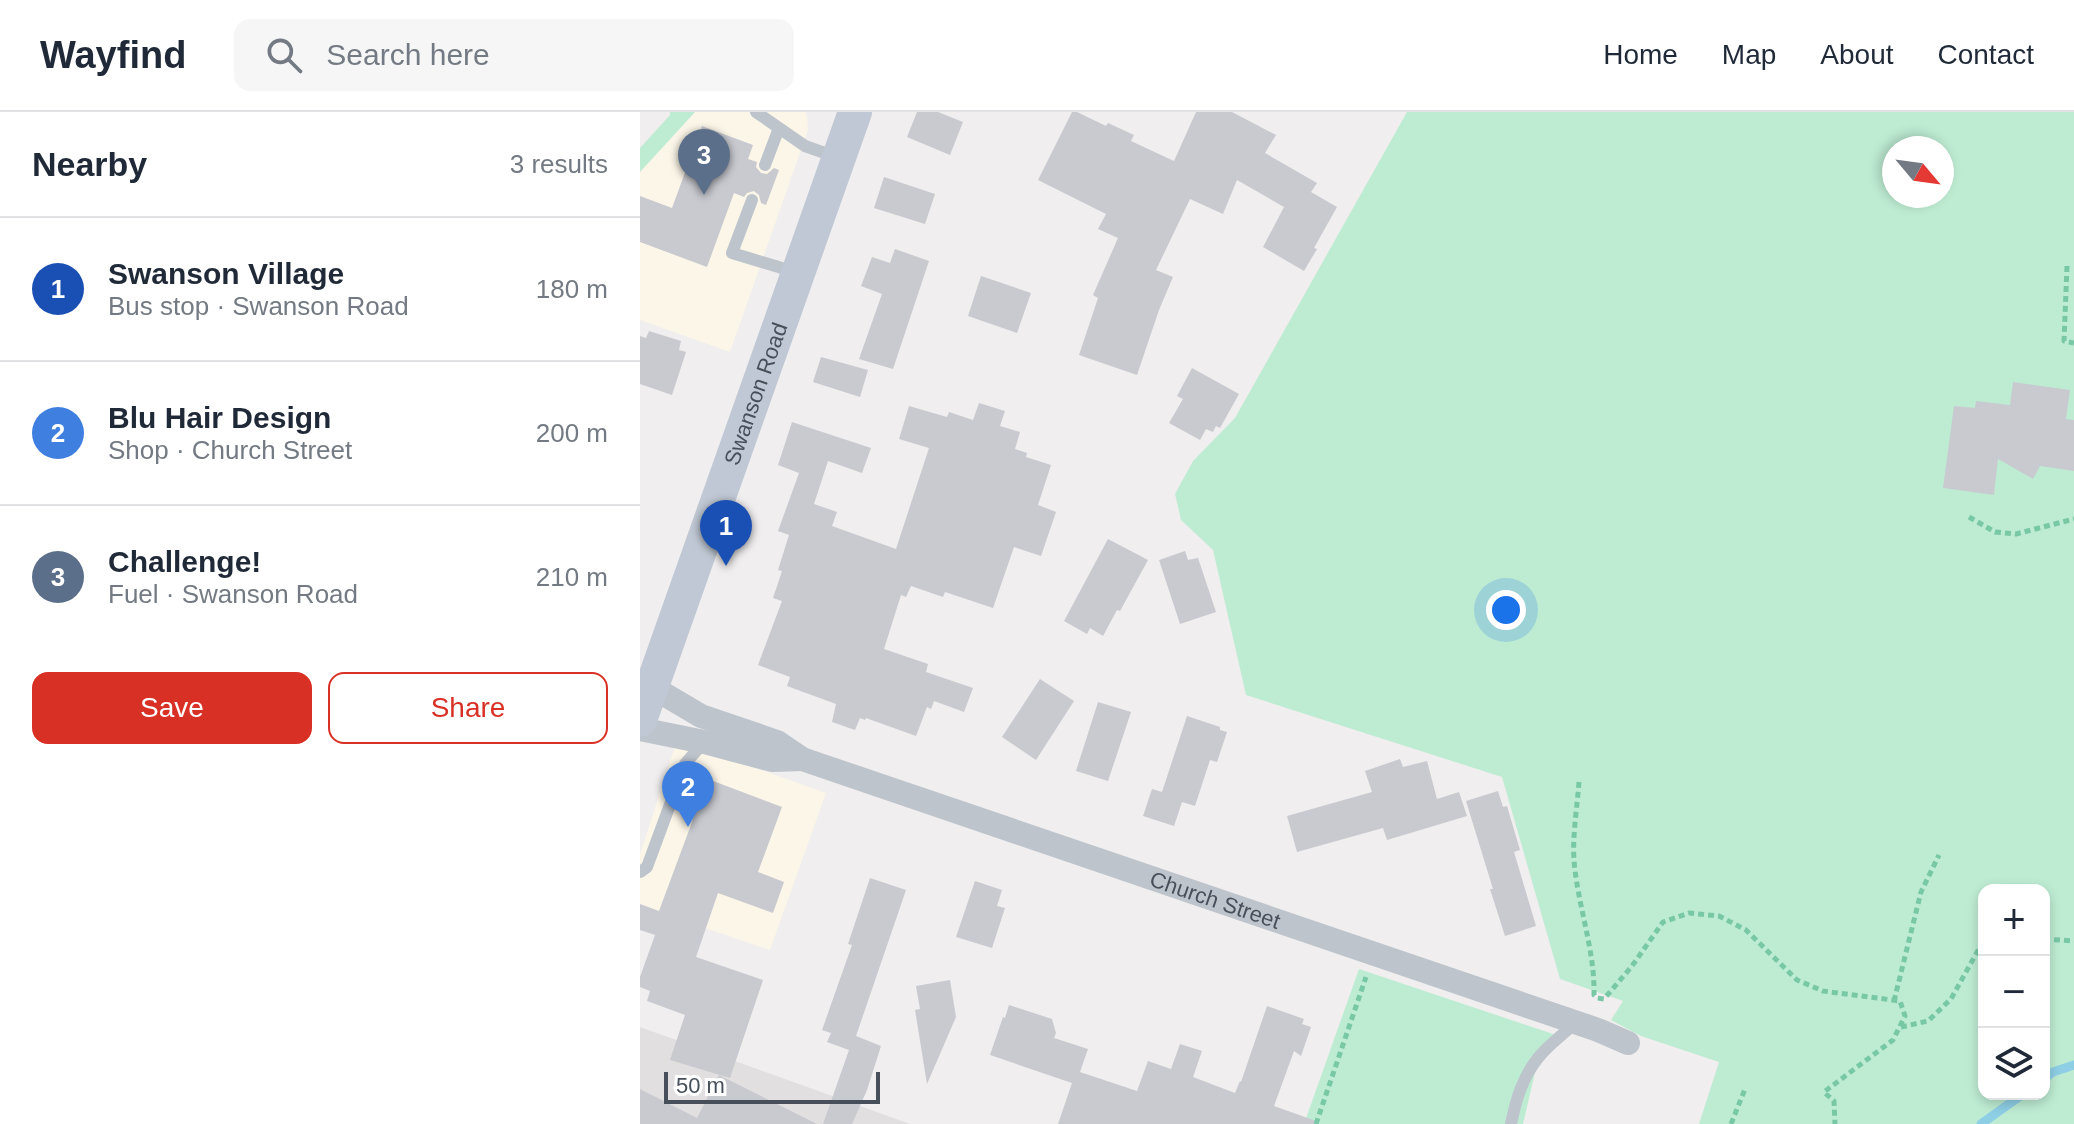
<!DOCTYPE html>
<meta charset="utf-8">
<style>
body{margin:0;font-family:Arial,sans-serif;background:#f6f6f7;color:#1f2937}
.controls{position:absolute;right:24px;bottom:24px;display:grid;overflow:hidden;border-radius:16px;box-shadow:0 4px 12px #0003}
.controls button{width:72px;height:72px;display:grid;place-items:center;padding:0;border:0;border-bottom:2px solid #e0e1e3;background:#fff;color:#1f2937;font:40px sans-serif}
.compass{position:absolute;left:1242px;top:24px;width:72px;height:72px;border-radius:50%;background:#fff;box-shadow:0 4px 12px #0003;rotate:119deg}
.scale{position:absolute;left:24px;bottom:20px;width:216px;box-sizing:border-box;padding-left:8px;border:4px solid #47505a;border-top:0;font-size:22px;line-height:28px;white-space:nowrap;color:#47505a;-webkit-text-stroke:6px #fff;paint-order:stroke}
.you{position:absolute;left:866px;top:498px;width:28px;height:28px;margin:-20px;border:6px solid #fff;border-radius:50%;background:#1a73e8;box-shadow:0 0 0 12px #1a73e833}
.badge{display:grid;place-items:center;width:52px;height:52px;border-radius:50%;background:#d93025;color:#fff;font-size:26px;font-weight:700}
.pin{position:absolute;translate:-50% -66px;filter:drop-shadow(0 2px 4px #0008)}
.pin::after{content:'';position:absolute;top:42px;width:28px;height:24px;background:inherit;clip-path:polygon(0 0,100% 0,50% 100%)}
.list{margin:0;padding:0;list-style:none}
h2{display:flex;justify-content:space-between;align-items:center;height:104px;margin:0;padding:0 32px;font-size:34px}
h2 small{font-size:26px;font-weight:400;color:#747a83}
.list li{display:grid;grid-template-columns:52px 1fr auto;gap:24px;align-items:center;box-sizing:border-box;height:144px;padding:0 32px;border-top:2px solid #e0e1e3}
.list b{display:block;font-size:30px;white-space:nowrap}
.list p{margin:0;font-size:26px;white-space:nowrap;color:#747a83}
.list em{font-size:26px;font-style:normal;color:#747a83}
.actions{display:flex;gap:16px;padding:24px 32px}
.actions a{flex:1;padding:18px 0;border:2px solid #d93025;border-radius:16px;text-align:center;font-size:28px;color:#d93025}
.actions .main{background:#d93025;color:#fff}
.icon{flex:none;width:44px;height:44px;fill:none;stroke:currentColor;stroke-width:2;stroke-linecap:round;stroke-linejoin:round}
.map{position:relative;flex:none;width:1434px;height:1012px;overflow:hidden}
header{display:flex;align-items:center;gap:48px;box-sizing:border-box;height:112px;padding:0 40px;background:#fff;border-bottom:2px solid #e0e1e3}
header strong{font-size:38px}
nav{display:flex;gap:44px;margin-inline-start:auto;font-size:28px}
.search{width:560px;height:72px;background:#f6f6f7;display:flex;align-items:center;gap:20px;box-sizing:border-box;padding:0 28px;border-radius:16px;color:#747a83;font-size:30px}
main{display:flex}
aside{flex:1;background:#fff}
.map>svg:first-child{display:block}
.commercial{fill:#fbf6e8}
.education{fill:#e1dfdf}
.green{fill:#beecd3;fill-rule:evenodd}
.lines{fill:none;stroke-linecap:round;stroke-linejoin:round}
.stream{stroke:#8ecfe6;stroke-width:9}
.building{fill:#c8cad0}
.path{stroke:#79c8a5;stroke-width:5;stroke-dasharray:6 4;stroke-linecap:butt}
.service{stroke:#bdc4cc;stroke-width:12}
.minor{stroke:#bdc4cc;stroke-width:24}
.secondary{stroke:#bfc8d4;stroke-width:34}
.labels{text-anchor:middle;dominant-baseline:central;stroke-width:7;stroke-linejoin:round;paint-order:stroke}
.street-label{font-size:22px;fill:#47505a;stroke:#fff}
</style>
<header>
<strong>Wayfind</strong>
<div class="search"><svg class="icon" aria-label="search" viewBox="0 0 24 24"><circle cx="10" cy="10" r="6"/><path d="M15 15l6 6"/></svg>Search here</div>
<nav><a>Home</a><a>Map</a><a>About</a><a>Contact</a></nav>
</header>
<main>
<aside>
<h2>Nearby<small>3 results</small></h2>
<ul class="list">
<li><span class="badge" style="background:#1a4fb4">1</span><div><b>Swanson Village</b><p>Bus stop · Swanson Road</p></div><em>180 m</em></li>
<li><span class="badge" style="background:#3f7fe0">2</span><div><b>Blu Hair Design</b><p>Shop · Church Street</p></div><em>200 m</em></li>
<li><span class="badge" style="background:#5c6f8a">3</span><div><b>Challenge!</b><p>Fuel · Swanson Road</p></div><em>210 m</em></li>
</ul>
<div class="actions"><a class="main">Save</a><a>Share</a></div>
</aside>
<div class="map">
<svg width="1434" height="1012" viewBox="0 0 1434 1012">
<rect width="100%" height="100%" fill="#f0eeee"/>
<path class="commercial" d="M 55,0 L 165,0 L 167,4 L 168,18 L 90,240 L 0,208 L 0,60 Z
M 37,628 L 186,681 L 130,838 L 0,794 L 0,742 Z"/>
<path class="education" d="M 0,915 L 270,1012 L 0,1012 Z"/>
<path class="green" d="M 30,0 L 55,0 L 0,60 L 0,36 L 30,3 Z
M 767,0 L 1434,0 L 1434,1012 L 1059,1012 L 1079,950 L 1001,924 L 971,908 L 983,889 L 920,867 L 862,665 L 606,583 L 573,438 L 541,408 L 535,382 L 553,349 L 595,306 ZM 1254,36 L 1302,36 L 1302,84 L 1254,84 ZM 1344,778 L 1404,778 L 1404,982 L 1344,982 Z
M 719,857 L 925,926 L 897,952 L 883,1012 L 664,1012 Z"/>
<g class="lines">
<path class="stream" d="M 1404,967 L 1413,960 L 1434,953
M 1341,1012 L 1383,982"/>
</g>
<path class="building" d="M 277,0 L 298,0 L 323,10 L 310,43 L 267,25 Z
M 432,0 L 437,0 L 466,14 L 468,11 L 494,23 L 491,29 L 534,49 L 556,0 L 592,0 L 636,23 L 625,41 L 677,71 L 671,80 L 697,95 L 674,136 L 677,137 L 664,159 L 623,135 L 644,95 L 597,68 L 583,102 L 550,87 L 516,158 L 533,165 L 519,198 L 497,263 L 439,243 L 458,186 L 453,183 L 478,126 L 458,117 L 466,102 L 398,68 Z
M 62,14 L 113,33 L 108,47 L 117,50 L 116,55 L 121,61 L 127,62 L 134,56 L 139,58 L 126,93 L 121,91 L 119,83 L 114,79 L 107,81 L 104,85 L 94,81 L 67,155 L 0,130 L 0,84 L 32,96 Z
M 244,65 L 295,82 L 285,112 L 234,96 Z
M 255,137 L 289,149 L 253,257 L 219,247 L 242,182 L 221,174 L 232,145 L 250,151 Z
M 341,164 L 391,181 L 377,221 L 328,204 Z
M 9,219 L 41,229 L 39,238 L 46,240 L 32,283 L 0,272 L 0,224 L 6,226 Z
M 181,245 L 228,258 L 220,285 L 173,270 Z
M 552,256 L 599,282 L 580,316 L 576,314 L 573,320 L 566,317 L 560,328 L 529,311 L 543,287 L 537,284 Z
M 1373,270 L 1430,278 L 1426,307 L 1434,308 L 1434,359 L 1400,354 L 1393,367 L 1358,347 L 1354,383 L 1303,376 L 1314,294 L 1335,296 L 1336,289 L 1370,293 Z
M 339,291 L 365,299 L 360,314 L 380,320 L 375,337 L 387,341 L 386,345 L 411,353 L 398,393 L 416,400 L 401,444 L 374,435 L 353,496 L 305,480 L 303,485 L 271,474 L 266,485 L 261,483 L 244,537 L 288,552 L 286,560 L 333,576 L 324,600 L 294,589 L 291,597 L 287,595 L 276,624 L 226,606 L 225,608 L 220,606 L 215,618 L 192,610 L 196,592 L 147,574 L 150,565 L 118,553 L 142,489 L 133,486 L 142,459 L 138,458 L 149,423 L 138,419 L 159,361 L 138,353 L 152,310 L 231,336 L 222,361 L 188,349 L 174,392 L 197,400 L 192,414 L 256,437 L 289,336 L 259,327 L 269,294 L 307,305 L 309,300 L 333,308 Z
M 468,427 L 508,448 L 480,499 L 477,498 L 463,524 L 450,516 L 447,522 L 424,509 Z
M 545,439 L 548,448 L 558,446 L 576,500 L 540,512 L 519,448 Z
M 400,567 L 434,589 L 396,648 L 362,625 Z
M 458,590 L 491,600 L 468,669 L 436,659 Z
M 547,604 L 580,615 L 580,618 L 587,620 L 577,650 L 570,648 L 555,694 L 542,690 L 534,714 L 503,704 L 512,677 L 522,680 Z
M 760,647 L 763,655 L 787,649 L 797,687 L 819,680 L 827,704 L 747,728 L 743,716 L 657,740 L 647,704 L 732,680 L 725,659 Z
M 68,667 L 142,695 L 118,760 L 144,770 L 133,801 L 78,781 L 56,845 L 123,868 L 90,966 L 30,948 L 45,903 L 7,889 L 10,879 L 0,875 L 0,865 L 15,823 L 0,818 L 0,792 L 19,799 Z
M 858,679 L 863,695 L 867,694 L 880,738 L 874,740 L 896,814 L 865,824 L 850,777 L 853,777 L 826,689 Z
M 230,766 L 266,778 L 216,924 L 241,934 L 227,978 L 212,1012 L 183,1012 L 209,938 L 187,930 L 191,921 L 182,918 L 212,833 L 208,832 Z
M 335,769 L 362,778 L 357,794 L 365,796 L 352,836 L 316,825 Z
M 310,868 L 316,905 L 287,972 L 275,898 L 280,897 L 276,874 Z
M 369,893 L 412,907 L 416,921 L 414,926 L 448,937 L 440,960 L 497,979 L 508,949 L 531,957 L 540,932 L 562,939 L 553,965 L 595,981 L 600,969 L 601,970 L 627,894 L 664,907 L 662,912 L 671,915 L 661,944 L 654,939 L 634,994 L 676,1009 L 676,1012 L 418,1012 L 432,971 L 350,943 L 363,905 L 365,906 Z
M 79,963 L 177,1012 L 0,1012 L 0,977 L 57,1006 Z"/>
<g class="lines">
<path class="path" d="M 1427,154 L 1424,229 L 1434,231
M 1329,405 L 1355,420 L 1376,422 L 1434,407
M 939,670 C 937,698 931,730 935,758 C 940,800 955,841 954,883 L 957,886 L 964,887 L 992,854 L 1023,810 L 1049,801 L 1079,804 L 1106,818 L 1157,868 L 1183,879 L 1260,889 L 1265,904 L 1253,928 L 1184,980 L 1194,989 L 1195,1012
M 1404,827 L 1434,829
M 1254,889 L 1281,780 L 1299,743
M 1261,915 L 1288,909 L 1311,887 L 1341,833 L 1344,832
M 676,1012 L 726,865
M 1091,1012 L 1105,977"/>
<path class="service" d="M 116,0 L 165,34 L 196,45
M 125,53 L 139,16
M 112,88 L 92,141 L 155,160
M 0,760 L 7,755 L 45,652 L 64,630
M 871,1012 C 876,988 882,966 898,946 C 908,933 924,922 936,910"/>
<g class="minor">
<path id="s1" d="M 12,575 L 61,604 L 137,630 L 162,647 L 958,918 L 988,931"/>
<path d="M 0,617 L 64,630 L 132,648 L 162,647"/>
</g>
<path class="secondary" id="s2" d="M 0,608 L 215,0"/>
</g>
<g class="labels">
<g class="street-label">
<text stroke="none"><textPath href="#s2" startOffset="346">Swanson Road</textPath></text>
<text stroke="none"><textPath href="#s1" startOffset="604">Church Street</textPath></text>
</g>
</g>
</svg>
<div class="controls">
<button>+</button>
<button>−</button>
<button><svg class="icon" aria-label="layers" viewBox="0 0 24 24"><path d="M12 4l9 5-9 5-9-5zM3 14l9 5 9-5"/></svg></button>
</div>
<svg class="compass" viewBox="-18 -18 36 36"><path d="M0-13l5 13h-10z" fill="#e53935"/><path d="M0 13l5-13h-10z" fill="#747a83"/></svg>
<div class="scale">50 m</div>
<div class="you"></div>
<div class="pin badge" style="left:86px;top:454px;background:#1a4fb4">1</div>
<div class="pin badge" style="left:48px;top:715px;background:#3f7fe0">2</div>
<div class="pin badge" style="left:64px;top:83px;background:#5c6f8a">3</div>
</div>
</main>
